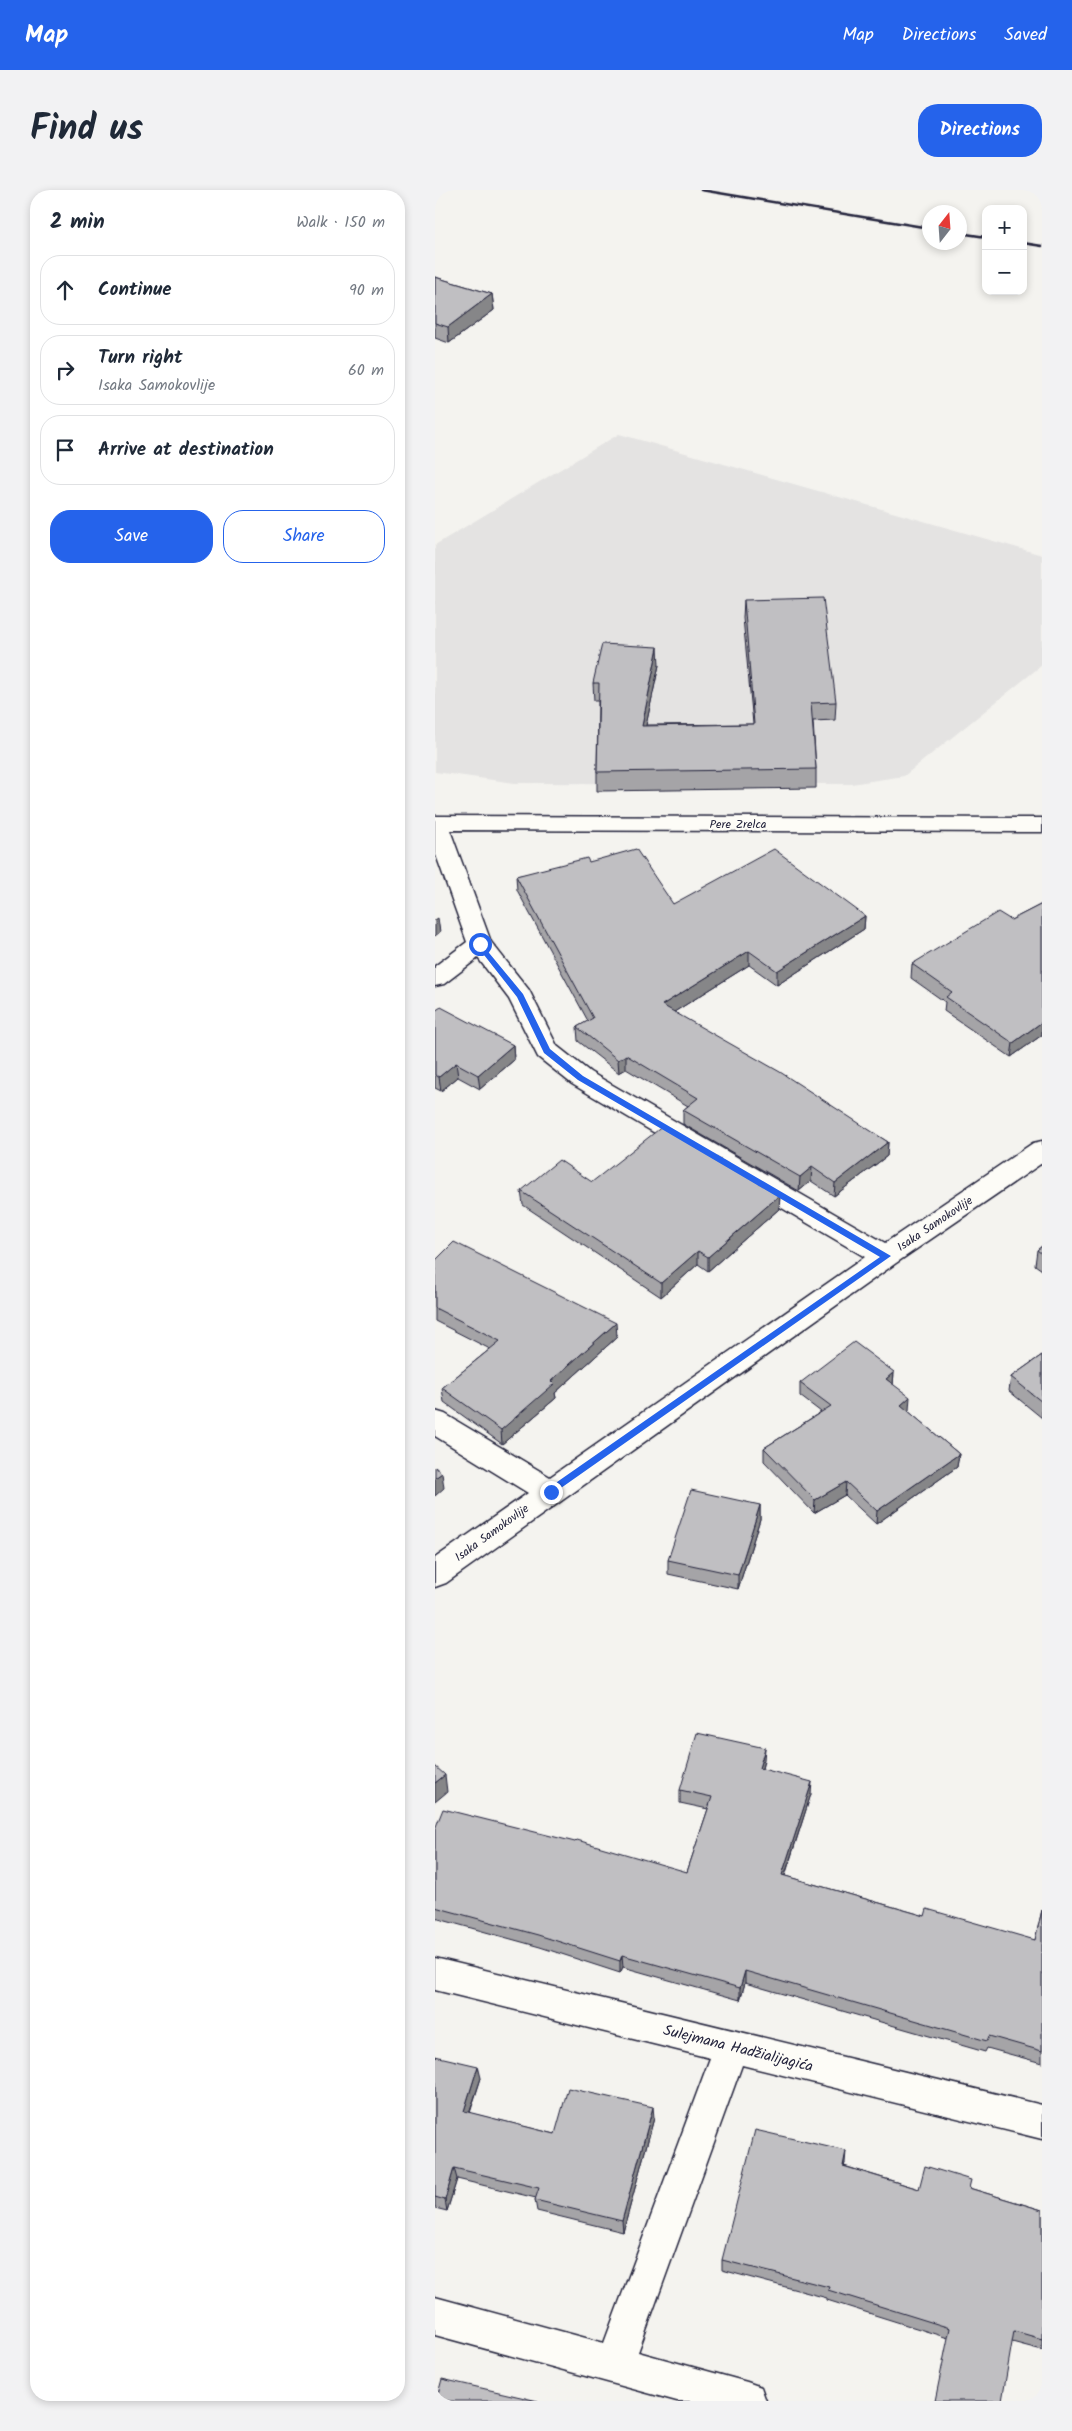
<!DOCTYPE html>
<meta charset="utf-8">
<style>
body{margin:0;font-family:Kalam,sans-serif;background:#f2f2f3;color:#1f2937}
.controls{position:absolute;right:15px;top:15px;display:grid;overflow:hidden;border-radius:10px;box-shadow:0 2px 8px #0003}
.controls button{width:45px;height:45px;display:grid;place-items:center;padding:0;border:0;border-bottom:1px solid #e0e1e3;background:#fff;color:#1f2937;font:25px sans-serif}
.compass{position:absolute;left:487px;top:15px;width:45px;height:45px;border-radius:50%;background:#fff;box-shadow:0 2px 8px #0003;rotate:17deg}
.stop{position:absolute;width:15px;height:15px;margin:-11px;border:4px solid #2563eb;border-radius:50%;background:#fff}
.stop.end{background:#2563eb;border-color:#fff;box-shadow:0 1px 5px #0008}
.list{margin:0;padding:0;list-style:none}
h2{display:flex;justify-content:space-between;align-items:center;height:65px;margin:0;padding:0 20px;font-size:21px}
h2 small{font-size:16px;font-weight:400;color:#747a83}
.list li{display:grid;grid-template-columns:32px 1fr auto;gap:15px;align-items:center;box-sizing:border-box;height:70px;margin:0 10px 10px;padding:0 10px;border:1px solid #e0e1e3;border-radius:20px}
.list b{display:block;font-size:19px;white-space:nowrap}
.list p{margin:0;font-size:16px;white-space:nowrap;color:#747a83}
.list em{font-size:16px;font-style:normal;color:#747a83}
.actions{display:flex;gap:10px;padding:15px 20px}
.actions a{flex:1;padding:11px 0;border:1px solid #2563eb;border-radius:20px;text-align:center;font-size:18px;color:#2563eb}
.actions .main{background:#2563eb;color:#fff}
.icon{flex:none;width:28px;height:28px;fill:none;stroke:currentColor;stroke-width:2;stroke-linecap:round;stroke-linejoin:round}
.map{position:relative;flex:none;width:607px;height:2211px;overflow:hidden;border-radius:20px}
header{display:flex;align-items:center;gap:30px;box-sizing:border-box;height:70px;padding:0 25px;background:#2563eb;color:#fff}
header strong{font-size:24px}
nav{display:flex;gap:28px;margin-inline-start:auto;font-size:18px}
.intro{display:flex;align-items:center;justify-content:space-between;box-sizing:border-box;height:120px;padding:0 30px}
h1{margin:0;font-size:35px}
.button{padding:12px 22px;border-radius:20px;background:#2563eb;color:#fff;font-size:18px;font-weight:700}
main{display:flex;gap:30px;padding:0 30px}
aside{flex:1;background:#fff;border-radius:20px;box-shadow:0 2px 8px #0003}
.map>svg:first-child{display:block}
.built{fill:#e4e3e2}
.lines{fill:none;stroke-linecap:round;stroke-linejoin:round}
.minor-casing{stroke:#22223b;stroke-width:3}
.minor{fill:#fdfcf7;fill-rule:evenodd}
.rail{stroke:#22223b;stroke-width:2.5}
.wall{fill:#a5a4a7;stroke:#22223b}
.shaded-wall{fill:#868688;stroke:#22223b}
.building{fill:#c0bfc2;stroke:#22223b}
.route{fill:#2563eb}
.labels{text-anchor:middle;dominant-baseline:central;stroke-width:4.5;stroke-linejoin:round;paint-order:stroke}
.street-label{font-size:12px;fill:#22223b;stroke:#fdfcf7}
.near-street-label{font-size:15px;fill:#22223b;stroke:#fdfcf7}
</style>
<header>
<strong>Map</strong>
<nav><a>Map</a><a>Directions</a><a>Saved</a></nav>
</header>
<div class="intro"><h1>Find us</h1><a class="button">Directions</a></div>
<main>
<aside>
<h2>2 min<small>Walk · 150 m</small></h2>
<ul class="list">
<li><svg class="icon" aria-label="ahead" viewBox="0 0 24 24"><path d="M12 20V5M6 11l6-6 6 6"/></svg><div><b>Continue</b></div><em>90 m</em></li>
<li><svg class="icon" aria-label="right" viewBox="0 0 24 24"><path d="M7 20v-9h11M14 6l5 5-5 5"/></svg><div><b>Turn right</b><p>Isaka Samokovlije</p></div><em>60 m</em></li>
<li><svg class="icon" aria-label="arrive" viewBox="0 0 24 24"><path d="M6 21V4h12l-3 4 3 4H6"/></svg><div><b>Arrive at destination</b></div></li>
</ul>
<div class="actions"><a class="main">Save</a><a>Share</a></div>
</aside>
<div class="map">
<svg width="607" height="2211" viewBox="0 0 607 2211">
<rect width="100%" height="100%" fill="#f4f3ef"/>
<filter id="ink" filterUnits="userSpaceOnUse"><feTurbulence type="fractalNoise" baseFrequency=".02" numOctaves="2"/><feDisplacementMap in="SourceGraphic" scale="10" xChannelSelector="R" yChannelSelector="G"/><feConvolveMatrix kernelMatrix="1 2 1 2 8 2 1 2 1" color-interpolation-filters="sRGB"/></filter>
<g filter="url(#ink)">
<path class="built" d="M 184,244 L 607,365 L 607,475 L 469,586 L 416,594 L 80,593 L 0,582 L 0,355 Z"/>
<g class="lines">
<defs>
<path id="minor" d="M 0,626 L 607,628 L 607,642 L 15,640 L 56,752 L 94,800 L 122,856 L 155,882 L 450,1053 L 598,953 L 607,951 L 607,973 L 461,1073 L 11,1393 L 0,1397 L 0,1368 L 93,1303 L 0,1246 L 0,1221 L 10,1224 L 115,1287 L 430,1067 L 137,894 L 103,867 L 74,809 L 43,768 L 9,794 L 0,796 L 0,776 L 32,752 L 0,662 Z
M 0,1768 L 607,1915 L 607,1949 L 307,1875 L 203,2162 L 312,2192 L 326,2197 L 331,2211 L 242,2211 L 0,2145 L 0,2107 L 169,2153 L 275,1868 L 0,1800 Z"/>
</defs>
<use href="#minor" class="minor-casing"/>
<use href="#minor" class="minor"/>
<path class="rail" d="M 266,0 L 494,38
M 524,43 L 551,47
M 588,53 L 607,56"/>
</g>
<path class="wall" d="M 0,87 L 57,104 L 59,120 L 14,153 L 0,148 Z
M 309,410 L 401,512 L 400,530 L 378,531 L 381,579 L 381,598 L 162,601 L 162,582 L 163,511 L 159,511 L 158,493 L 224,475 L 211,535 L 318,534 L 308,428 Z
M 154,672 L 238,714 L 430,726 L 429,739 L 342,795 L 314,775 L 239,822 L 453,952 L 452,966 L 399,1006 L 376,991 L 364,1001 L 248,934 L 248,920 L 253,916 L 191,879 L 184,883 L 143,851 L 142,837 L 153,831 L 82,700 L 81,686 Z
M 607,714 L 607,845 L 576,867 L 509,821 L 510,812 L 476,788 L 477,774 L 576,730 Z
M 0,821 L 78,855 L 79,870 L 45,899 L 23,887 L 6,901 L 0,898 Z
M 86,1001 L 345,1005 L 344,1019 L 273,1081 L 263,1074 L 226,1107 L 88,1015 Z
M 607,1056 L 607,1080 L 600,1075 L 602,1060 Z
M 0,1071 L 182,1147 L 120,1203 L 121,1208 L 67,1254 L 9,1212 L 7,1198 L 55,1159 L 0,1131 Z
M 607,1165 L 607,1228 L 574,1201 L 576,1187 Z
M 459,1182 L 458,1195 L 474,1220 L 473,1221 L 524,1264 L 522,1277 L 441,1334 L 410,1305 L 379,1323 L 329,1271 L 329,1258 L 386,1222 L 365,1206 L 365,1193 Z
M 325,1315 L 325,1329 L 303,1399 L 233,1384 L 233,1370 Z
M 329,1570 L 327,1579 L 376,1604 L 350,1686 L 490,1726 L 600,1750 L 607,1720 L 607,1873 L 552,1858 L 550,1862 L 310,1793 L 305,1810 L 188,1777 L 185,1783 L 105,1757 L 0,1728 L 0,1639 L 252,1682 L 273,1619 L 245,1613 L 245,1600 Z
M 0,1866 L 46,1888 L 35,1923 L 120,1944 L 219,1928 L 188,2042 L 102,2021 L 100,2010 L 101,2008 L 22,1989 L 12,2021 L 0,2018 Z
M 410,1973 L 409,1976 L 484,1999 L 534,1998 L 607,2020 L 607,2160 L 577,2152 L 513,2148 L 392,2110 L 392,2108 L 287,2080 L 287,2070 Z"/>
<path class="shaded-wall" d="M 57,104 L 59,120 L 14,153 L 13,137 Z
M 223,457 L 224,475 L 207,554 L 207,536 Z
M 430,726 L 429,739 L 342,795 L 342,781 Z
M 3,728 L 5,742 L 0,746 L 0,730 Z
M 314,761 L 314,775 L 228,829 L 227,815 Z
M 607,832 L 607,845 L 576,867 L 578,853 Z
M 78,855 L 79,870 L 45,899 L 43,885 Z
M 191,865 L 191,879 L 184,883 L 183,870 Z
M 21,873 L 23,887 L 6,901 L 4,887 Z
M 453,952 L 452,966 L 399,1006 L 400,993 Z
M 377,977 L 376,991 L 364,1001 L 365,987 Z
M 345,1005 L 344,1019 L 273,1081 L 273,1067 Z
M 263,1061 L 263,1074 L 226,1107 L 226,1093 Z
M 181,1133 L 182,1147 L 120,1203 L 121,1208 L 67,1254 L 66,1240 L 116,1191 Z
M 459,1182 L 458,1195 L 451,1189 Z
M 475,1207 L 474,1220 L 465,1228 L 466,1215 Z
M 524,1264 L 522,1277 L 441,1334 L 442,1321 Z
M 7,1283 L 9,1298 L 0,1306 L 0,1288 Z
M 411,1292 L 410,1305 L 379,1323 L 380,1310 Z
M 325,1315 L 325,1329 L 303,1399 L 303,1385 Z
M 330,1558 L 329,1570 L 324,1590 L 324,1578 Z
M 10,1585 L 12,1602 L 0,1612 L 0,1593 Z
M 377,1592 L 376,1604 L 346,1697 L 347,1685 Z
M 187,1765 L 188,1777 L 185,1783 L 185,1771 Z
M 310,1781 L 310,1793 L 305,1810 L 305,1798 Z
M 43,1876 L 46,1888 L 31,1933 L 29,1921 Z
M 218,1917 L 219,1928 L 188,2042 L 187,2031 Z
M 411,1961 L 410,1973 L 407,1987 L 408,1976 Z
M 19,1978 L 22,1989 L 12,2021 L 10,2010 Z"/>
<path class="building" d="M 0,87 L 57,104 L 13,137 L 0,133 Z
M 388,408 L 401,512 L 376,513 L 381,579 L 162,582 L 164,493 L 158,493 L 167,454 L 223,457 L 207,536 L 319,534 L 309,410 Z
M 201,659 L 238,714 L 339,659 L 430,726 L 342,781 L 314,761 L 227,815 L 345,882 L 453,952 L 400,993 L 377,977 L 365,987 L 248,920 L 263,908 L 191,865 L 183,870 L 142,837 L 158,828 L 81,686 L 152,668 L 154,672 Z
M 607,714 L 607,832 L 578,853 L 511,807 L 517,802 L 477,774 L 563,722 L 576,730 Z
M 6,817 L 78,855 L 43,885 L 21,873 L 4,887 L 0,885 L 0,821 Z
M 228,936 L 345,1005 L 273,1067 L 263,1061 L 226,1093 L 86,1001 L 124,970 L 157,992 Z
M 19,1052 L 181,1133 L 116,1191 L 119,1194 L 66,1240 L 7,1198 L 65,1151 L 0,1118 L 0,1071 Z
M 607,1056 L 607,1064 L 602,1060 Z
M 419,1152 L 459,1182 L 451,1189 L 475,1207 L 466,1215 L 524,1264 L 442,1321 L 411,1292 L 380,1310 L 329,1258 L 396,1216 L 365,1193 Z
M 607,1165 L 607,1212 L 576,1187 Z
M 0,1277 L 7,1283 L 0,1288 Z
M 256,1300 L 325,1315 L 303,1385 L 233,1370 Z
M 262,1543 L 330,1558 L 324,1578 L 377,1592 L 347,1685 L 490,1726 L 492,1719 L 600,1750 L 607,1720 L 607,1861 L 554,1846 L 552,1851 L 310,1781 L 305,1798 L 187,1765 L 185,1771 L 103,1745 L 0,1717 L 0,1639 L 8,1619 L 140,1652 L 142,1650 L 252,1682 L 277,1607 L 245,1600 Z
M 0,1576 L 10,1585 L 0,1593 Z
M 0,1866 L 43,1876 L 29,1921 L 120,1944 L 133,1898 L 218,1917 L 187,2031 L 100,2010 L 104,1998 L 19,1978 L 10,2010 L 0,2007 Z
M 320,1940 L 411,1961 L 408,1976 L 484,1999 L 490,1976 L 536,1990 L 534,1998 L 607,2020 L 607,2149 L 579,2141 L 567,2211 L 500,2211 L 515,2138 L 393,2100 L 394,2097 L 287,2070 Z
M 7,2189 L 103,2211 L 1,2211 Z"/>
</g>
<path class="route" d="M 45,752 L 88,804 L 115,859 L 148,886 L 456,1066 L 116,1305 L 112,1304 L 112,1299 L 445,1067 L 143,890 L 109,863 L 82,807 L 42,756 L 41,754 Z"/>
<g class="labels">
<g class="street-label">
<text x="303" y="634">Pere Zrelca</text>
<text transform="translate(500 1034) rotate(-34)">Isaka Samokovlije</text>
<text transform="translate(57 1343) rotate(-36)">Isaka Samokovlije</text>
</g>
<g class="near-street-label">
<text transform="translate(303 1859) rotate(14)">Sulejmana Hadžialijagića</text>
</g>
</g>
</svg>
<div class="controls">
<button>+</button>
<button>−</button>
</div>
<svg class="compass" viewBox="-18 -18 36 36"><path d="M0-13l5 13h-10z" fill="#e53935"/><path d="M0 13l5-13h-10z" fill="#747a83"/></svg>
<div class="stop" style="left:45px;top:754px"></div>
<div class="stop end" style="left:116px;top:1302px"></div>
</div>
</main>
